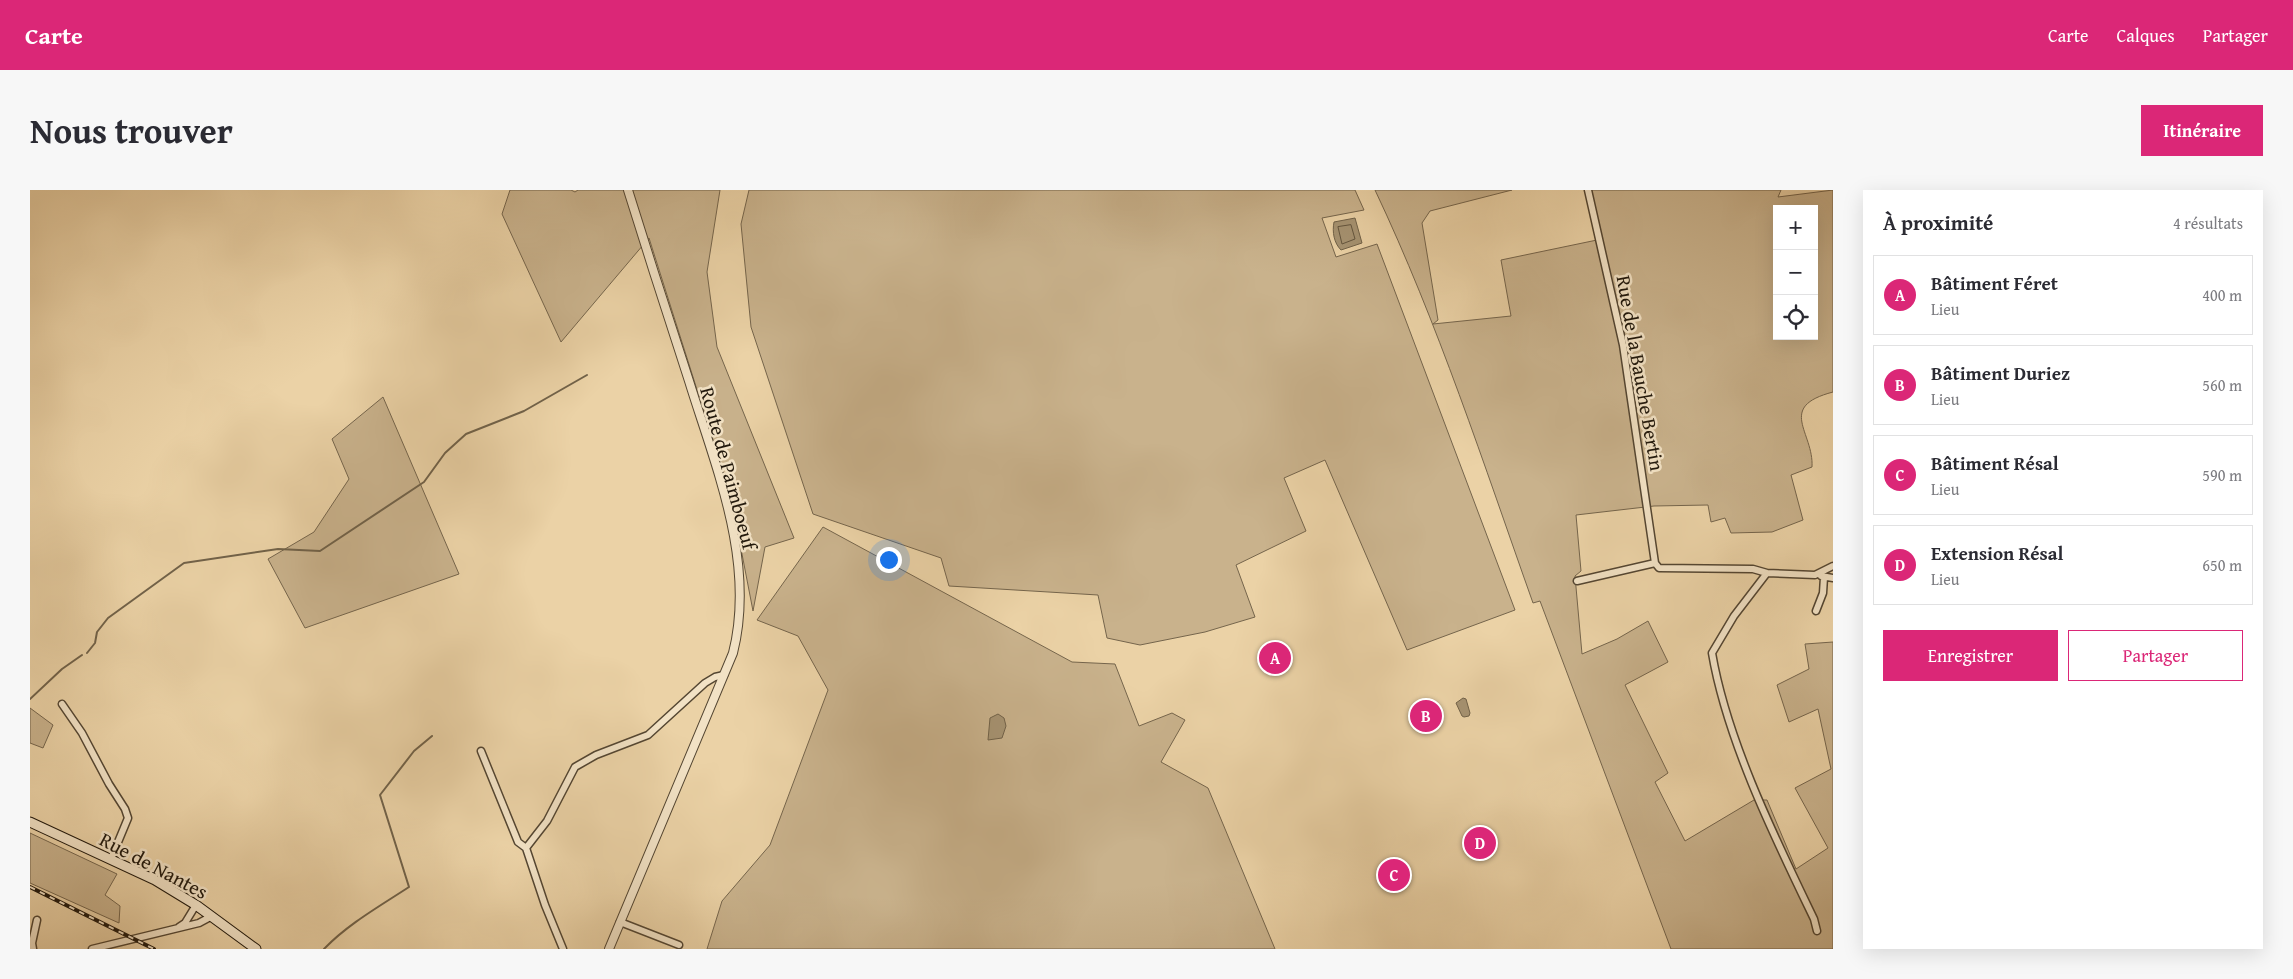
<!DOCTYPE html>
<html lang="fr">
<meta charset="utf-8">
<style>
body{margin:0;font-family:"Gentium Book Plus",serif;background:#f7f7f7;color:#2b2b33}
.controls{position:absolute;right:15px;top:15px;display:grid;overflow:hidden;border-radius:0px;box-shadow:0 5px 20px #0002}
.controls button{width:45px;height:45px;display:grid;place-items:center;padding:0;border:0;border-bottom:1px solid #e1e1e2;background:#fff;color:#2b2b33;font:25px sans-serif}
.you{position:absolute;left:858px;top:369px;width:18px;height:18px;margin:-12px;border:4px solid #fff;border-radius:50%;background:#1a73e8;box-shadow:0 0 0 8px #1a73e833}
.badge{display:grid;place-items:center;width:32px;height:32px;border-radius:50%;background:#db2777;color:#fff;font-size:16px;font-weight:700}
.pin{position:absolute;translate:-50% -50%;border:2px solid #fff;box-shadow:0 1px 5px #0006}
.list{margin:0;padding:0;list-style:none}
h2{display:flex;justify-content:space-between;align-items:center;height:65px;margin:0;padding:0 20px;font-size:21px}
h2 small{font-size:16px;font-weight:400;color:#7c7c81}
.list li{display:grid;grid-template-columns:32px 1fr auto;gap:15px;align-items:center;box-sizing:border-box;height:80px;margin:0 10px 10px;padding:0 10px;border:1px solid #e1e1e2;border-radius:0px}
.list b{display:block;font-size:19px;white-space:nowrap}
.list p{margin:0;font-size:16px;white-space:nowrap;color:#7c7c81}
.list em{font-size:16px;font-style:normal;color:#7c7c81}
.actions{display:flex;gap:10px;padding:15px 20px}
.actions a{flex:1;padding:11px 0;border:1px solid #db2777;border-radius:0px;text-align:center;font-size:18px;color:#db2777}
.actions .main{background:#db2777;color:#fff}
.icon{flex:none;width:28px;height:28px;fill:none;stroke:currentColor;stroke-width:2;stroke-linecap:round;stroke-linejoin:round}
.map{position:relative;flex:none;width:1803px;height:759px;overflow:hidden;border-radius:0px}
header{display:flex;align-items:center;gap:30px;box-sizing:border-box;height:70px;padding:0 25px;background:#db2777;color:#fff}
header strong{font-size:24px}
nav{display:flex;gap:28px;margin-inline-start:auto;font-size:18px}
.intro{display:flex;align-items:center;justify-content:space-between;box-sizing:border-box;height:120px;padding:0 30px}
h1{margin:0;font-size:35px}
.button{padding:12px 22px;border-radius:0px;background:#db2777;color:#fff;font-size:18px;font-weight:700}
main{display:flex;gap:30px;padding:0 30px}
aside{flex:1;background:#fff;border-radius:0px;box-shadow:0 5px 20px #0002}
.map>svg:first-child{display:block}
.green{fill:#c9b28c;stroke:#75654c;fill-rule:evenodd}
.water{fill:#a69372;stroke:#716249}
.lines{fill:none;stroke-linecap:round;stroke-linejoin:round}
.shore{stroke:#64563f;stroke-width:1}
.stream{stroke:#716249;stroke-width:2}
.minor-casing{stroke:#544632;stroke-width:9}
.tertiary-casing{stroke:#544632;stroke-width:10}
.secondary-casing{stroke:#21180c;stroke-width:11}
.minor{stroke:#f2e2c5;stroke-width:6}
.tertiary{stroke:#f2e2c5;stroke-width:8}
.secondary{stroke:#f2e2c5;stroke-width:9}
.rail-casing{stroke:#21180c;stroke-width:4}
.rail{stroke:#f2e2c5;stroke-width:2;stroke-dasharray:5.5;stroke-linecap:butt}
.labels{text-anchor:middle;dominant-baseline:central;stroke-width:5;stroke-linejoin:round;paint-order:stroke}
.street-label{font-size:20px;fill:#21180c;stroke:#f2e2c5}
</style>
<header>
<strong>Carte</strong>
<nav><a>Carte</a><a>Calques</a><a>Partager</a></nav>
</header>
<div class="intro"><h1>Nous trouver</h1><a class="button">Itinéraire</a></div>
<main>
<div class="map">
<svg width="1803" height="759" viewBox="0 0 1803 759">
<rect width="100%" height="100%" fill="#ebd2a6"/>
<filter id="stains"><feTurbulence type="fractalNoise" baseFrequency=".004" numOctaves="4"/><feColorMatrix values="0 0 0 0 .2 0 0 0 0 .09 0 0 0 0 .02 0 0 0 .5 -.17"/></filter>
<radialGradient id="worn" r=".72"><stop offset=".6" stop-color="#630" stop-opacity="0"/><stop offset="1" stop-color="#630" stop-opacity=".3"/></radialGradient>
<path class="green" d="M 480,0 L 541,0 L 545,2 L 548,0 L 690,0 L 677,82 L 687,157 L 764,348 L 735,357 L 723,421 L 701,307 L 619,48 L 531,152 L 472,24 Z
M 719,0 L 1325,0 L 1334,20 L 1292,28 L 1306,67 L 1347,54 L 1485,420 L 1377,460 L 1295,270 L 1254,288 L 1276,341 L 1206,375 L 1225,427 L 1175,442 L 1110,455 L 1077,448 L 1068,405 L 919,396 L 911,368 L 783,324 L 721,137 L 711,34 Z
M 1345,0 L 1482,0 L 1400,21 L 1392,33 L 1408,130 L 1403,134 L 1481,126 L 1471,70 L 1567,50 L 1555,0 L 1751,0 L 1748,7 L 1803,0 L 1803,202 C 1746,217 1784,242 1782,277 L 1761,285 L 1773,330 L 1742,342 L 1701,343 L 1695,328 L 1681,332 L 1678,315 L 1624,316 L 1546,325 L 1551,381 L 1545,386 L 1552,464 L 1587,449 L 1618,431 L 1638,472 L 1595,495 L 1638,583 L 1625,592 L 1655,651 L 1724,610 L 1737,610 L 1766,679 L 1798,658 L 1765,598 L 1801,579 L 1788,519 L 1759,532 L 1747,495 L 1779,479 L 1775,454 L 1803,452 L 1803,759 L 1641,759 L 1510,411 L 1503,413 C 1454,275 1408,133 1345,0 ZM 1747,19 L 1784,19 L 1784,146 L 1747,146 Z
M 353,207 L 429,384 L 275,438 L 238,369 L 284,342 L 319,289 L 302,249 Z
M 793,337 L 1042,472 L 1085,474 L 1109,536 L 1142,523 L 1155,530 L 1131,572 L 1178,598 L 1245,759 L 677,759 L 692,711 L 740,655 L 798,500 L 768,446 L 727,430 Z
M 0,518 L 23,535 L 13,558 L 0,553 Z
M 0,643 L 87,684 L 75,705 L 90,716 L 89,733 L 0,693 Z"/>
<path class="water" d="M 1325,28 L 1332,53 L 1311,60 C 1304,53 1302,42 1304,32 Z
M 1433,508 L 1436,509 L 1440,523 L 1439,526 L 1434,527 L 1432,526 L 1426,513 Z
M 968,524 L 974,528 L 976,536 L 972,548 L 958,550 L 960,528 Z"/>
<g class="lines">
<path class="shore" d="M 1321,35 L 1325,49 L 1312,54 L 1308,37 Z"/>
<path class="stream" d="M 57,463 L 65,453 L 67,442 L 78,428 L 154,373 L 248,359 L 290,361 L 394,292 L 415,263 L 436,244 L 494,221 L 557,185
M 0,509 L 32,479 L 52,465
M 294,759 C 318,734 350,716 379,697 L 350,605 L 384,561 L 402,546"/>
<defs>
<path id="minor" d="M 1558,0 L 1593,155 L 1625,373 L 1629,378 L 1723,379 L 1737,383 L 1785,385 L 1803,376
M 1737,383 L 1704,426 L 1682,463 C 1697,551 1745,648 1784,729 L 1787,741
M 1791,386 L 1803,388
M 1547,391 L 1625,373
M 1786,421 L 1793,403 L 1794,387
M 32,514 L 52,543 L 79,594 L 95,619 L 98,628 L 81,669
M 451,561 L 488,652 L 496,658 L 515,715 L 533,759
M 496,658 L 517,631 L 545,577 L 566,565 L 618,545 L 675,493 L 685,487 L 694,485
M 590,732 L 649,755
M 149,737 L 155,733 L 166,715
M 3,759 L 2,753 L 7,730
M 62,759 L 169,733 L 182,726"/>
<path id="tertiary" d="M 579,759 L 703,463 C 726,372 686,278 659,191 C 638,127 618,64 598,0"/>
<path id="secondary" d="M 0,632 L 125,690 L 166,715 L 226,759"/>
</defs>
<use href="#minor" class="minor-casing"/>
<use href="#tertiary" class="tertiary-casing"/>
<use href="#secondary" class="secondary-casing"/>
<use href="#minor" class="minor"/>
<use href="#tertiary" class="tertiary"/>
<use href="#secondary" class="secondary"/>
<defs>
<path id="rail" d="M 0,697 L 124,759"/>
</defs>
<use href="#rail" class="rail-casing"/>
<use href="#rail" class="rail"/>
</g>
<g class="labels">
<g class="street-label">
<text transform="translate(1611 183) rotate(80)">Rue de la Bauche Bertin</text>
<text transform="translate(699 278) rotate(75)">Route de Paimboeuf</text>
<text transform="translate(124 675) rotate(28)">Rue de Nantes</text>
</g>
</g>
<rect width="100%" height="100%" filter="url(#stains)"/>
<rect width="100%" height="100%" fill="url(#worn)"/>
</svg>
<div class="controls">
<button>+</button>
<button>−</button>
<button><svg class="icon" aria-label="locate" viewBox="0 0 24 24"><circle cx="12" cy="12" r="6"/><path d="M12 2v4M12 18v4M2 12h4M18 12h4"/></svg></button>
</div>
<div class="you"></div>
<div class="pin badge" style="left:1245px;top:468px">A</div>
<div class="pin badge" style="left:1396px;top:526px">B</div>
<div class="pin badge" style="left:1364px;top:685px">C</div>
<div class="pin badge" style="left:1450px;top:653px">D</div>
</div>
<aside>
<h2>À proximité<small>4 résultats</small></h2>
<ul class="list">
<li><span class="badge">A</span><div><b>Bâtiment Féret</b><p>Lieu</p></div><em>400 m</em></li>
<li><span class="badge">B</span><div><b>Bâtiment Duriez</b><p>Lieu</p></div><em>560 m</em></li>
<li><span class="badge">C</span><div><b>Bâtiment Résal</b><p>Lieu</p></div><em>590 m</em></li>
<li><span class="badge">D</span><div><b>Extension Résal</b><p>Lieu</p></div><em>650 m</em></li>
</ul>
<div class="actions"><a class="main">Enregistrer</a><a>Partager</a></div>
</aside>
</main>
